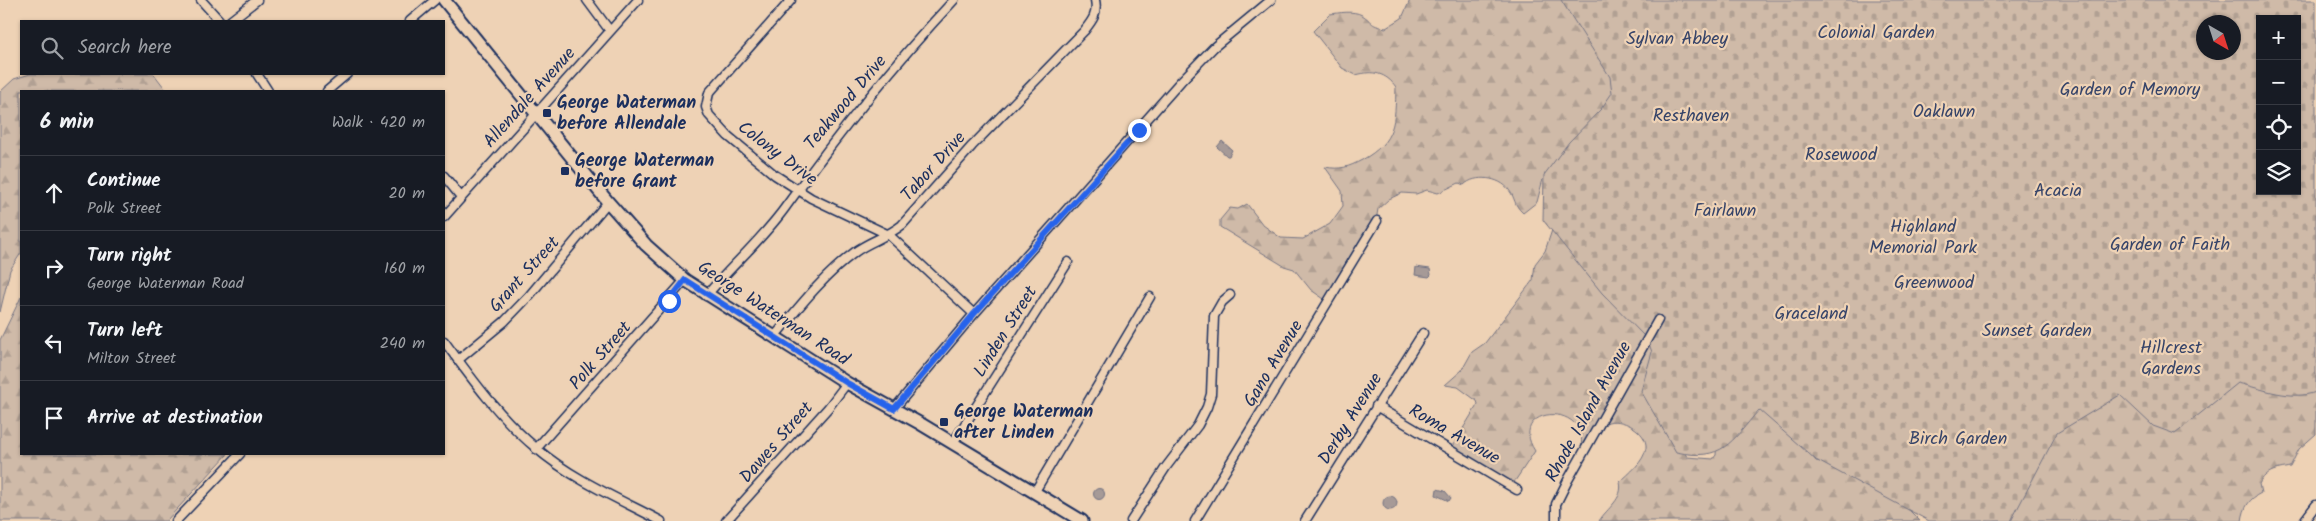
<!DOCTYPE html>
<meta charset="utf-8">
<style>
body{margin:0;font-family:Kalam,sans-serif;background:#20242c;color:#f1f3f6}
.controls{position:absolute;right:15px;top:15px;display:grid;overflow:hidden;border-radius:0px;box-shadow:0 1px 4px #0004}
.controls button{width:45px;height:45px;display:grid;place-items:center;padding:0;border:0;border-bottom:1px solid #363941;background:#171b24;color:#f1f3f6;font:25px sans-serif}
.compass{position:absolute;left:2196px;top:15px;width:45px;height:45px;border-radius:50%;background:#171b24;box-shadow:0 1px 4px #0004;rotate:141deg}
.stop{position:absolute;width:15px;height:15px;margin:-11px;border:4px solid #2563eb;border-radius:50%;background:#fff}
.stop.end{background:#2563eb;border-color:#fff;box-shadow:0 1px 5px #0008}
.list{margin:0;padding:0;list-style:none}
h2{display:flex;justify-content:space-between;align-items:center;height:65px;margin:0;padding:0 20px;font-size:21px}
h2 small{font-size:16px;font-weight:400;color:#9ea1a6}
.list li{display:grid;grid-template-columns:32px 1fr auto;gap:15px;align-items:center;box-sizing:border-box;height:75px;padding:0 20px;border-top:1px solid #363941}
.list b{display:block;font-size:19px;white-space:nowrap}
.list p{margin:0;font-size:16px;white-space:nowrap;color:#9ea1a6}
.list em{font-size:16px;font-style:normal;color:#9ea1a6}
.icon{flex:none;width:28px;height:28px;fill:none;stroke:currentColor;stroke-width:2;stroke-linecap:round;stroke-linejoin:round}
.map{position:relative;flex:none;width:2316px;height:521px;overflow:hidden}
.search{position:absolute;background:#171b24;box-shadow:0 1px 4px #0004;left:20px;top:20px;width:425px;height:55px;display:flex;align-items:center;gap:12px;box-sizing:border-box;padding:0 18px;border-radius:0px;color:#9ea1a6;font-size:19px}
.panel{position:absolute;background:#171b24;box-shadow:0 1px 4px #0004;left:20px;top:90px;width:425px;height:365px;border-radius:0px}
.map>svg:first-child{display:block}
.forest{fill:url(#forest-firs);stroke:#757483}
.cemetery{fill:url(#cemetery-stones);stroke:#757483;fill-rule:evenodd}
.water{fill:#a69a97;stroke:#6e6f80}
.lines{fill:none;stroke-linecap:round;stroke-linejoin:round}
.minor-casing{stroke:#1b2f5e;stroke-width:11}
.secondary-casing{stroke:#1b2f5e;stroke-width:15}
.minor{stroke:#eed2b5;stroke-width:8}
.secondary{stroke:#eed2b5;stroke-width:11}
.route{stroke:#2563eb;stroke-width:6}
.poi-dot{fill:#1b2f5e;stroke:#eed2b5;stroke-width:2}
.labels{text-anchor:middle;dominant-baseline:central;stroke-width:4.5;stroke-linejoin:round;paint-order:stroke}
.park-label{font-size:18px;fill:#364469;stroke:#eed2b5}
.street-label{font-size:18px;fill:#1b2f5e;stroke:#eed2b5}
.poi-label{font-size:18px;font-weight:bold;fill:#1b2f5e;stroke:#eed2b5;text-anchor:start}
</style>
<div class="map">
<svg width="2316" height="521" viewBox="0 0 2316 521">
<defs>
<pattern id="forest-firs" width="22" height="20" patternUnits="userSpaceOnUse" patternTransform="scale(1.25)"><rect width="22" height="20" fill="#cfbaa8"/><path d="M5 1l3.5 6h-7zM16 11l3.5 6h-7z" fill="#b1a093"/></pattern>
<pattern id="cemetery-stones" width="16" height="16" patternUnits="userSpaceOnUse" patternTransform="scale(1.25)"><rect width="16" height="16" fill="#cfbaa8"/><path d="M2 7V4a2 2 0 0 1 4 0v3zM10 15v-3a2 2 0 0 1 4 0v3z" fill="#b1a093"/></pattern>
</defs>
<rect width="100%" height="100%" fill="#eed2b5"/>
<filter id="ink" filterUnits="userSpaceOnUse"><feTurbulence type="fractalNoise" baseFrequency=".02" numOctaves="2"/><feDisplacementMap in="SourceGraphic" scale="10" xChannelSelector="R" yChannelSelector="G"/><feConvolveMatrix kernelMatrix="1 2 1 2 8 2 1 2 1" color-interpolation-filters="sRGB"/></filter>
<g filter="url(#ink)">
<path class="forest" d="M 1410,0 L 1577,0 L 1636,83 L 1552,174 L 1543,179 L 1537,202 L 1523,213 C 1513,204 1516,199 1509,190 C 1500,177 1475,174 1464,185 L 1459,183 L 1438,193 L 1427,190 L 1416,194 L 1402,193 L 1389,199 L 1378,209 L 1376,221 L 1327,301 L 1311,290 L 1294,269 L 1284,266 L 1220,227 L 1220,220 L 1230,208 L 1238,209 L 1247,204 L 1263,225 L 1281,238 L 1303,239 L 1330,224 L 1343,206 L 1342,191 L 1325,167 C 1340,170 1349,167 1362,160 C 1396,141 1395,122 1396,87 C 1386,73 1373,70 1356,75 L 1342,68 L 1313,31 L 1330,14 C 1339,13 1353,10 1362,15 C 1374,22 1368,25 1386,28 L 1402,18 Z
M 30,74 L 154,74 L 167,91 L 21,91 L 21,253 L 10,270 L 0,312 L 0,92 L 14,79 Z
M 1552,230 L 1649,326 L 1669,423 L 1687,457 L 1713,459 L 1716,455 L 1717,438 L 1747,359 L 1797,439 L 1816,461 L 1843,467 L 1900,501 L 1920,521 L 1599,521 C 1607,508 1624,499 1620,482 C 1629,473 1644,462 1646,448 C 1648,431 1620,416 1606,423 C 1596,427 1589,441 1582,449 C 1581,444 1582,437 1581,433 C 1568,401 1510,413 1535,451 L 1511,487 L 1451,448 L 1478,404 L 1477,401 L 1458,387 L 1445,385 L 1462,370 L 1472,352 L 1485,343 L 1533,280 L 1535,264 L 1545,251 Z
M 21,297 L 21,454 L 228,454 L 166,521 L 0,521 L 0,340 Z
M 2227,366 L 2316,381 L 2316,434 L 2299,449 L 2290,467 C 2275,470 2267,470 2259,484 L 2261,493 C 2249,499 2244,507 2242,521 L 1995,521 L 2030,442 L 2083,404 Z"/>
<path class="cemetery" d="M 1561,0 L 2316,0 L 2316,392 C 2292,401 2262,389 2238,383 L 2175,434 L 2153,426 L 2120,395 L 2057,433 L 2011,521 L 1929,521 L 1816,460 L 1759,410 C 1731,442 1723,462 1676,452 L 1641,391 L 1652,352 L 1647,339 L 1602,293 L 1543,220 L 1544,175 L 1569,142 L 1601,109 L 1612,93 L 1610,77 ZM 2260,19 L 2297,19 L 2297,191 L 2260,191 ZM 2204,22 L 2234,22 L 2234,52 L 2204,52 Z"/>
<path class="water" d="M 1222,141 L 1232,150 L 1229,156 L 1227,156 L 1217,147 Z
M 1416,267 L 1430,269 L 1431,275 L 1429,277 L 1415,275 Z
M1093.5 494a5.5 5.5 0 1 1 11 0a5.5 5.5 0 1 1-11 0Z
M 1437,489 L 1445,491 L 1451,498 L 1449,501 L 1436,495 Z
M1383 503a7 7 0 1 1 14 0a7 7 0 1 1-14 0Z"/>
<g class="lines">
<defs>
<path id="minor" d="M 201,0 L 220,21
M 587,0 L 610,31
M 791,0 L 709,93 L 706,107 L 709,115 L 728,136 L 775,175 L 811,198 L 889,235 L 974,314
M 230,21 L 257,0
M 410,21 L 435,0
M 257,74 L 268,91
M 327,91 L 347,74
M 444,176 L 461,197
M 444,217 L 638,0
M 706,296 C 732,265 764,238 787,205 C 838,134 894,64 954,0
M 774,337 C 799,307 823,276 855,252 C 870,241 887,237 902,225 L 972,146 L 1084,31 C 1092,21 1098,14 1095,0
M 444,341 C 471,378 500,418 536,448 C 572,479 619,499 661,521
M 458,360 L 504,322 L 529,296 L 608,202
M 1376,406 L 1517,490
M 894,409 L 974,314 L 1181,81 L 1214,47 L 1271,0
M 953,443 L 1068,262
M 536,449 L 685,280
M 1034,493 L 1150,297
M 176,521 L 240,454
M 726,521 L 828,408 L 847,383
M 1131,521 L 1166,467 L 1198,425 L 1207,407 L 1211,394 L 1214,316 L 1222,302 L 1230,295
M 1195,521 L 1377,221
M 1305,521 L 1423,333
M 1556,521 L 1556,504 L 1568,480 L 1658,320
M 2304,521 L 2316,505"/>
<path id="secondary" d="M 444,0 L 608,202 L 646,245 L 685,280 L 847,383 L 921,424 L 1082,521"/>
</defs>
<use href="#minor" class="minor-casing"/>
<use href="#secondary" class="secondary-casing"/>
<use href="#minor" class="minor"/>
<use href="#secondary" class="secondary"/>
</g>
</g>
<g class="lines" filter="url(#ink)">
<path class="route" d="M 669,301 L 685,280 L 847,383 L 894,409 L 974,314 L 1139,130"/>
</g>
<g class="poi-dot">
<rect x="542" y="108" width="10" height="10" rx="2.5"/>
<rect x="560" y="166" width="10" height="10" rx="2.5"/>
<rect x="939" y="417" width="10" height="10" rx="2.5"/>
</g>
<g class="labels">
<g class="park-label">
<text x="1876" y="33">Colonial Garden</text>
<text x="1677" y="39">Sylvan Abbey</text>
<text x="2130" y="90">Garden of Memory</text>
<text x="1944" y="112">Oaklawn</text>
<text x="1691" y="116">Resthaven</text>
<text x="1841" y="155">Rosewood</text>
<text x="2058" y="191">Acacia</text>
<text x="1725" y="211">Fairlawn</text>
<text x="1923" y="227">Highland<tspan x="1923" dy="21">Memorial Park</tspan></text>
<text x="2170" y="245">Garden of Faith</text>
<text x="1934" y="283">Greenwood</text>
<text x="1811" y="314">Graceland</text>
<text x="2037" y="331">Sunset Garden</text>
<text x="2171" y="348">Hillcrest<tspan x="2171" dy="21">Gardens</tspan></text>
<text x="1958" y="439">Birch Garden</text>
</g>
<g class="street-label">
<text transform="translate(530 98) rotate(-48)">Allendale Avenue</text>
<text transform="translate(846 103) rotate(-50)">Teakwood Drive</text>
<text transform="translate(777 154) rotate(37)">Colony Drive</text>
<text transform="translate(934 167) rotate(-48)">Tabor Drive</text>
<text transform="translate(525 275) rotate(-48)">Grant Street</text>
<text transform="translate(773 314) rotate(33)">George Waterman Road</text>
<text transform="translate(1006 332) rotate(-58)">Linden Street</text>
<text transform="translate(601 356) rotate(-49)">Polk Street</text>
<text transform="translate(1274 364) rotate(-59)">Gano Avenue</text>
<text transform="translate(1589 412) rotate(-61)">Rhode Island Avenue</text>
<text transform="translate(1351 419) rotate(-58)">Derby Avenue</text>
<text transform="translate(1454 435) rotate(30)">Roma Avenue</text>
<text transform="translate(777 443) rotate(-49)">Dawes Street</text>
</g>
<g class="poi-label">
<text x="557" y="103">George Waterman<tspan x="557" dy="21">before Allendale</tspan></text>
<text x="575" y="161">George Waterman<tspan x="575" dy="21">before Grant</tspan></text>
<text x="954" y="412">George Waterman<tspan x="954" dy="21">after Linden</tspan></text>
</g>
</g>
</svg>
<div class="controls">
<button>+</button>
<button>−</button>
<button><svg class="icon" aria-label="locate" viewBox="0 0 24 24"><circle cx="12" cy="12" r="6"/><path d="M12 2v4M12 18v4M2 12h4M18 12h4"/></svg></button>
<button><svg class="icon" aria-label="layers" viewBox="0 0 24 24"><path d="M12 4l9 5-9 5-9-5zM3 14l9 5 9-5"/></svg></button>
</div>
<svg class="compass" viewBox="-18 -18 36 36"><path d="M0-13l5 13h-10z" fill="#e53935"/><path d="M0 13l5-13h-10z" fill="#9ea1a6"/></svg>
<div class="stop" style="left:669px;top:301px"></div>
<div class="stop end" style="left:1139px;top:130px"></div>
<div class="search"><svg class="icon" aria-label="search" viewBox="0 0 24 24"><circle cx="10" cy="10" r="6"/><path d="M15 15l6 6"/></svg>Search here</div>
<section class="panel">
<h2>6 min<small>Walk · 420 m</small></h2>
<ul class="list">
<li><svg class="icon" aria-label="ahead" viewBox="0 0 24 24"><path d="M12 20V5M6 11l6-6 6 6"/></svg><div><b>Continue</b><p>Polk Street</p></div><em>20 m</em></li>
<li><svg class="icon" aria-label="right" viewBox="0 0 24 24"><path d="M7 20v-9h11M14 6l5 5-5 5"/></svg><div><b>Turn right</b><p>George Waterman Road</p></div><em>160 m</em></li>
<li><svg class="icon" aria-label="left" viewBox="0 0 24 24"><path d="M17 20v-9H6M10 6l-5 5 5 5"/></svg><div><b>Turn left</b><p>Milton Street</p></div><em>240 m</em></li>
<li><svg class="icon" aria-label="arrive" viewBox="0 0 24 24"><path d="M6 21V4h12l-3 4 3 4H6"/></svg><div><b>Arrive at destination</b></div></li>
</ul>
</section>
</div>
